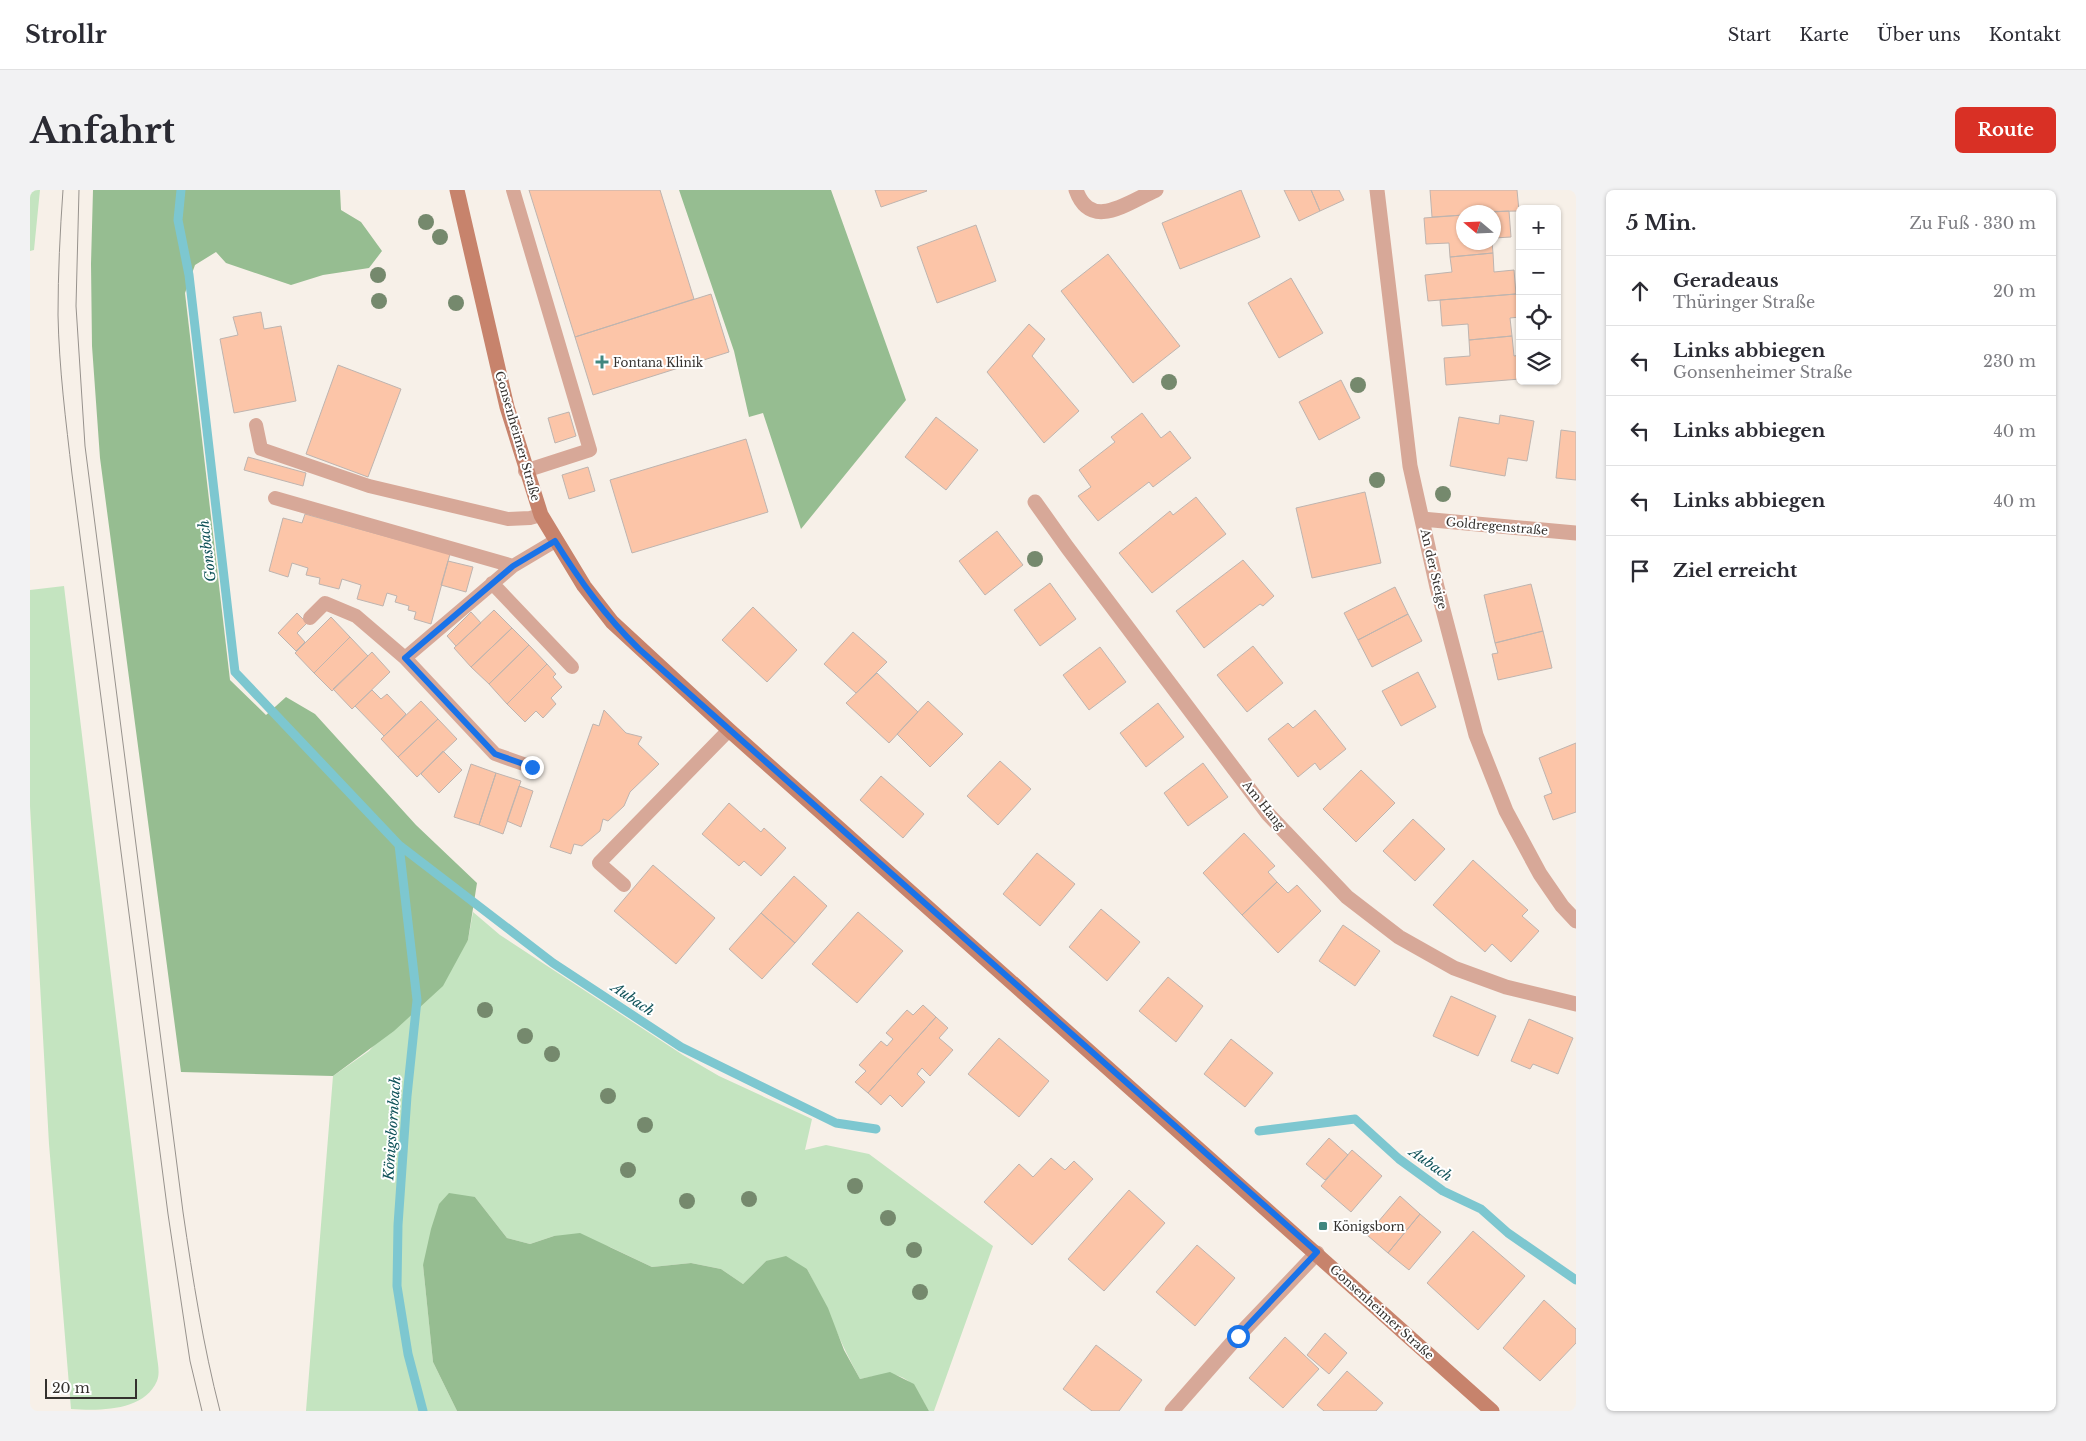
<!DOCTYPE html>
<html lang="de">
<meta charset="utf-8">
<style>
body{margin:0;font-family:"Libre Baskerville",serif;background:#f2f2f3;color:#2b2b33}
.controls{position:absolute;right:15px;top:15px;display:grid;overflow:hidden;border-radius:8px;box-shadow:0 1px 4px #0004}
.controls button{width:45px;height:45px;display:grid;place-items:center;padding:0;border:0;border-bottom:1px solid #e1e1e2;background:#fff;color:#2b2b33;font:25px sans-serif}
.compass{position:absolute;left:1426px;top:15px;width:45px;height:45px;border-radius:50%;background:#fff;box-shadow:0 1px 4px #0004;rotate:289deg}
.scale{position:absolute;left:15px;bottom:12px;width:92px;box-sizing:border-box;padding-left:5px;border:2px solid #34312e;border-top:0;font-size:14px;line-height:18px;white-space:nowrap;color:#34312e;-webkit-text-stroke:4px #fff;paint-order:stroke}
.stop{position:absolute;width:15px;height:15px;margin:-11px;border:4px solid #1a73e8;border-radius:50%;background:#fff}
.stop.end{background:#1a73e8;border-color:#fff;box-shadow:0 1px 5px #0008}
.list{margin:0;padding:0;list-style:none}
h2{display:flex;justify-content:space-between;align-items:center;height:65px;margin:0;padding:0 20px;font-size:21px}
h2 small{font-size:16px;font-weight:400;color:#7c7c81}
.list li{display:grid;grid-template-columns:32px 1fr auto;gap:15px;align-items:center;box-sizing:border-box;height:70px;padding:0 20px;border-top:1px solid #e1e1e2}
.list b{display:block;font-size:19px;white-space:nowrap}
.list p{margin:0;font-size:16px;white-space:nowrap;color:#7c7c81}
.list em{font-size:16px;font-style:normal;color:#7c7c81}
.icon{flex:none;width:28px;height:28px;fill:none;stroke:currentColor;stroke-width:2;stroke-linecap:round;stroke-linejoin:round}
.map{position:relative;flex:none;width:1546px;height:1221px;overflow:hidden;border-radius:8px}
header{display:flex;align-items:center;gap:30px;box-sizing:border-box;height:70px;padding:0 25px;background:#fff;border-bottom:1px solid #e1e1e2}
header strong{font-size:24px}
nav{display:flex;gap:28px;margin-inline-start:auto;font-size:18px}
.intro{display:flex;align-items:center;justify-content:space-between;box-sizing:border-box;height:120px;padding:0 30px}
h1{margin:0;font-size:35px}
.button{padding:12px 22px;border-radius:8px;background:#d93025;color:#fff;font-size:18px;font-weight:700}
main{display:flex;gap:30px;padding:0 30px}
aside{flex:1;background:#fff;border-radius:8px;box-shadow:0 1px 4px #0004}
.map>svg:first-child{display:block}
.green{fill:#c4e4c0}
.forest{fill:#96bd91}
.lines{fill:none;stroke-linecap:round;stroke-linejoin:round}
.stream{stroke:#7dc7d0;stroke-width:9}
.building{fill:#fcc5a8;stroke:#beb4af}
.service{stroke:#d7a898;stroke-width:14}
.minor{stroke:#d7a898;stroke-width:15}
.secondary{stroke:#c7836c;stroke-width:15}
.tram{stroke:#97928d;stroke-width:1}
.tree{fill:#75896d}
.route{stroke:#1a73e8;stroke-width:6}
.poi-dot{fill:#408780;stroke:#fff;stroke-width:2}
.labels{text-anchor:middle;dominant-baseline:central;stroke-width:4;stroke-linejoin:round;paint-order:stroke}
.poi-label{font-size:12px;fill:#34312e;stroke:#fff;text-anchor:start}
.street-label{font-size:12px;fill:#34312e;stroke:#fff}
.water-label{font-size:14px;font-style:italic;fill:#0e5158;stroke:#fff}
</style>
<header>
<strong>Strollr</strong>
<nav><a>Start</a><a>Karte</a><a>Über uns</a><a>Kontakt</a></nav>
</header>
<div class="intro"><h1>Anfahrt</h1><a class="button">Route</a></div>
<main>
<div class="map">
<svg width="1546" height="1221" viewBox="0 0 1546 1221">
<rect width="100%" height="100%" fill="#f7f0e8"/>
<path class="green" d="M 0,0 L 10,0 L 4,60 L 0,61 Z
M 34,396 L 127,1167 C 128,1174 130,1184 127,1191 C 114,1221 71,1221 41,1219 L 19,954 L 0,616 L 0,400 Z
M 443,722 L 470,745 L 653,865 L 689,886 L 782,929 L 775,960 L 796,955 L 839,964 L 963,1056 L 904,1221 L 899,1221 C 878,1183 872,1180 830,1189 C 810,1153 796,1115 777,1079 L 736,1071 L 713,1094 L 691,1079 L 661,1073 L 622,1077 L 580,1057 L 524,1046 L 500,1054 L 477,1048 L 445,1007 L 393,1075 L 403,1172 L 427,1221 L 276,1221 L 303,886 L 339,861 L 438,750 Z"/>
<path class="forest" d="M 63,0 L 310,0 L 311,20 L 331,32 L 352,61 L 339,78 L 293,85 L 261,95 L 196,73 L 186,62 L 165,75 L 155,103 L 200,490 L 236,525 L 256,507 L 285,524 L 386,635 L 447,693 L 438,750 L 413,796 L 364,841 L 303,886 L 151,882 L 70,268 L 62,156 L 61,74 Z
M 649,0 L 801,0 L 876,210 L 771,339 L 733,223 L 719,227 L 704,161 Z
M 419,1003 L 445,1007 L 477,1048 L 500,1054 L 524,1046 L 550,1043 L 622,1077 L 661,1073 L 691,1079 L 713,1094 L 736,1071 L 756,1066 L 777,1079 L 798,1118 L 814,1160 L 830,1189 L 860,1182 L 884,1194 L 899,1221 L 427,1221 L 403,1172 L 393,1075 L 401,1039 L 409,1014 Z"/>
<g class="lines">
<path class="stream" d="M 151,0 L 148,30 L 159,85 L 205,482 L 369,655 L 523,773 L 651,857 L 806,933 L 846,939
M 369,655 L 387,810 L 377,906 L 368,1035 L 367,1096 L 378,1164 L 393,1221
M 1229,941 L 1325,929 L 1369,969 L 1413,1001 L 1451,1019 L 1478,1043 L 1546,1090"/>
</g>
<path class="building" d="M 499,0 L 630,0 L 664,109 L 545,147 Z
M 845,0 L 896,0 L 897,1 L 851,17 Z
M 1211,0 L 1230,47 L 1150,79 L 1132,33 Z
M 1254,0 L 1281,0 L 1290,21 L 1269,31 Z
M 1281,0 L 1309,0 L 1314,10 L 1290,21 Z
M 1400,0 L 1487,0 L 1489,21 L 1434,22 L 1434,25 L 1402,27 Z
M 1479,21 L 1481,47 L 1464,48 L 1463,22 Z
M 1434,25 L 1434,52 L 1462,52 L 1463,63 L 1420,67 L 1419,53 L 1396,54 L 1394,28 Z
M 946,35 L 966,91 L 907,113 L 887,57 Z
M 1463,63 L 1464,82 L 1484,80 L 1486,104 L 1398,111 L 1395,85 L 1422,82 L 1420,67 Z
M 1078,64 L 1150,156 L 1103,193 L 1031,101 Z
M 1261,88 L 1293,143 L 1249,168 L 1218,113 Z
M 681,104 L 699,162 L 563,205 L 545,147 Z
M 1486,104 L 1490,104 L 1490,127 L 1480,128 L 1482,146 L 1439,150 L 1438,134 L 1412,136 L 1410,110 Z
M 231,122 L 234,139 L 251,136 L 266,211 L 204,223 L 190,149 L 208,145 L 203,127 Z
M 999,134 L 1015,149 L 1002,166 L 1049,221 L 1014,253 L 957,182 Z
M 1482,146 L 1484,166 L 1490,165 L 1490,189 L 1416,195 L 1414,168 L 1440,166 L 1439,150 Z
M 308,175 L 371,199 L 338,287 L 276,264 Z
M 1311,190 L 1330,228 L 1289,250 L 1269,212 Z
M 539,222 L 546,246 L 525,253 L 518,228 Z
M 1112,223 L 1131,248 L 1140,241 L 1161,268 L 1123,297 L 1119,292 L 1068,331 L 1048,306 L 1061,297 L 1049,280 L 1085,252 L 1081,247 Z
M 1470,225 L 1504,231 L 1497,271 L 1478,268 L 1475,286 L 1420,276 L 1429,227 L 1469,234 Z
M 906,227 L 948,260 L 916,300 L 875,267 Z
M 1531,240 L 1546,242 L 1546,290 L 1526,288 Z
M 716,249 L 738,322 L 602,363 L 580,290 Z
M 218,267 L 276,283 L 273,296 L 214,280 Z
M 558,277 L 565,301 L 539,309 L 532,285 Z
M 1335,302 L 1351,373 L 1282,388 L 1266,318 Z
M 1166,307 L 1196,344 L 1122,403 L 1089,363 L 1140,321 L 1143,325 Z
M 275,324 L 420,364 L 401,434 L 384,429 L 386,422 L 378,420 L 379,416 L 365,412 L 367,406 L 357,403 L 353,416 L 327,409 L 331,395 L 312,389 L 309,399 L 289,394 L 290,388 L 276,385 L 278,378 L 262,373 L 258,387 L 239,381 L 253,328 L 272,333 Z
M 967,341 L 993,375 L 955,405 L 929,371 Z
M 1213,370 L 1244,406 L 1233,416 L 1230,414 L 1174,458 L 1146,421 Z
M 418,371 L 443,377 L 436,402 L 411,395 Z
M 1020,393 L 1046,429 L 1010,456 L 984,420 Z
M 1501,394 L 1513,441 L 1465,453 L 1454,405 Z
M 1365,397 L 1378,424 L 1328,450 L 1314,423 Z
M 723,417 L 767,460 L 737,492 L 692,450 Z
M 464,420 L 482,438 L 441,477 L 424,458 Z
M 441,422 L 451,433 L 426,456 L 417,446 Z
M 267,423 L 277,433 L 267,443 L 275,452 L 266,461 L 248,443 Z
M 1378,424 L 1392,451 L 1342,477 L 1328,450 Z
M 301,427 L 320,447 L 284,483 L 265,463 Z
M 482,438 L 499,455 L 459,494 L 441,477 Z
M 1513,441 L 1522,478 L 1468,490 L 1462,464 L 1468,463 L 1465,453 Z
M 823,442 L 857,472 L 826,503 L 794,474 Z
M 320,447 L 338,466 L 302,501 L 284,483 Z
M 499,455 L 517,474 L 477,514 L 459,494 Z
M 1223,456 L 1253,493 L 1217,522 L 1187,485 Z
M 1070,457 L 1096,492 L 1059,520 L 1033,485 Z
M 342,462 L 360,482 L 322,519 L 303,499 Z
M 517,474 L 526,484 L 523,487 L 532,497 L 521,508 L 526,514 L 513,528 L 506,521 L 495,532 L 477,514 Z
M 1388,482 L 1406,517 L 1371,536 L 1352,501 Z
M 847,483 L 888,522 L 859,553 L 816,513 Z
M 342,500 L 351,509 L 357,504 L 376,524 L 354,546 L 325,516 Z
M 391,511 L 408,529 L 368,567 L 351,549 Z
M 898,511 L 933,544 L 900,577 L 867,544 Z
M 1128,513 L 1154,547 L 1116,577 L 1090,543 Z
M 574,520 L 596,543 L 612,547 L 608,554 L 629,574 L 600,602 L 594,616 L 578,631 L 573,629 L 570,641 L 552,656 L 544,654 L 541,664 L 520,657 L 563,534 L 569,536 Z
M 1285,520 L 1316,559 L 1290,580 L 1285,573 L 1268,587 L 1238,549 L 1258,533 L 1263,538 Z
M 408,529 L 427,549 L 387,587 L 368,567 Z
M 1546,553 L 1546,622 L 1523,630 L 1514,606 L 1522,603 L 1509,568 Z
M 413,561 L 432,580 L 409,603 L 391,584 Z
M 970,571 L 1001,599 L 968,635 L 937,606 Z
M 1173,573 L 1198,607 L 1158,636 L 1134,603 Z
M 441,574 L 466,583 L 449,635 L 424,627 Z
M 1331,580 L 1365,613 L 1326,652 L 1293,619 Z
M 466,583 L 491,591 L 473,644 L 449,635 Z
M 851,586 L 894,624 L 873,648 L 830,610 Z
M 489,596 L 503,601 L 491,637 L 477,631 Z
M 699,613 L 731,642 L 734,638 L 756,658 L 731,686 L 714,671 L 709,676 L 672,644 Z
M 1383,629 L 1415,659 L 1385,691 L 1353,661 Z
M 1214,643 L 1245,676 L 1238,682 L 1247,692 L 1212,725 L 1173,683 Z
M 1007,663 L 1045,694 L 1010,736 L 973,704 Z
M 1443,670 L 1498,720 L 1492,726 L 1509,741 L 1481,772 L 1462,754 L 1455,762 L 1403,715 Z
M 623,675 L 685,728 L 646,774 L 584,721 Z
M 764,686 L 797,716 L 765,753 L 731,723 Z
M 1247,692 L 1258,703 L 1267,695 L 1291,721 L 1248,763 L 1212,725 Z
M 1071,719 L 1110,752 L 1077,791 L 1039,757 Z
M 828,722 L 873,761 L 827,813 L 782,774 Z
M 731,723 L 765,753 L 732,789 L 699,759 Z
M 1313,735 L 1350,761 L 1325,796 L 1289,771 Z
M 1138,787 L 1173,816 L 1146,852 L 1109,821 Z
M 1421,806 L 1466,826 L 1448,866 L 1403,846 Z
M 893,815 L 906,827 L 838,903 L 825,892 L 836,881 L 829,875 L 851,851 L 857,856 L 863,849 L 856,843 L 877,820 L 883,825 Z
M 906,827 L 918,838 L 909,848 L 923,860 L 900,886 L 892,878 L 887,884 L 895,892 L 872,917 L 860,905 L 851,915 L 838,903 Z
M 1499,829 L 1543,848 L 1528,884 L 1503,874 L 1500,879 L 1481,871 Z
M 969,848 L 1019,891 L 989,927 L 938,884 Z
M 1201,849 L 1243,883 L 1215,917 L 1174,884 Z
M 1299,948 L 1318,965 L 1295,990 L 1276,974 Z
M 1322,960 L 1352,986 L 1321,1022 L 1291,996 Z
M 1021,968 L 1035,980 L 1044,971 L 1063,989 L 1002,1055 L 954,1012 L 989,974 L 1003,987 Z
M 1099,1000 L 1135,1033 L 1074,1101 L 1038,1069 Z
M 1370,1006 L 1390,1024 L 1358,1063 L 1337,1045 Z
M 1390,1024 L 1411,1042 L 1379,1080 L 1358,1063 Z
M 1443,1041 L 1495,1086 L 1448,1140 L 1397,1093 Z
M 1167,1055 L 1205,1088 L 1165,1136 L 1126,1102 Z
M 1514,1110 L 1546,1139 L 1546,1153 L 1510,1191 L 1473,1158 Z
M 1295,1143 L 1317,1163 L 1299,1184 L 1277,1165 Z
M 1255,1147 L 1289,1179 L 1253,1218 L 1219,1188 Z
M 1066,1155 L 1112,1190 L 1089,1221 L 1062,1221 L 1033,1199 Z
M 1317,1181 L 1353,1213 L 1346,1221 L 1294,1221 L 1287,1215 Z"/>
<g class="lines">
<path class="service" d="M 483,0 L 560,260 L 495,281
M 226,235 L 231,259 L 339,296 L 478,329 L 500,328 L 511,325
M 245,308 L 483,376
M 462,393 L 542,477
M 280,428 L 295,413 L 326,426 L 375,468
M 502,577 L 465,564 L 375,468 L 483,376 L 525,351
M 594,695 L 569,673 L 699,540"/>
<path class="minor" d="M 1046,0 C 1061,42 1098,12 1126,0
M 1347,0 L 1380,276 L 1407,397 L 1446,545 L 1476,621 L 1510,684 L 1532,716 L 1546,731
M 1005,312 L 1037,357 L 1238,624 L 1317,707 L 1369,747 L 1424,778 L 1476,797 L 1546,814
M 1392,329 L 1546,343
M 1142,1221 L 1208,1146 L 1287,1063"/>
<path class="secondary" d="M 427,0 L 477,217 L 511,325 L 554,396 L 582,432 L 699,540 L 1462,1221"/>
<path class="tram" d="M 33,0 C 30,42 28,83 28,125 C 29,178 36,232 42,284 L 138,1024 L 160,1171 L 172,1221
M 49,0 L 46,116 L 55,256 L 153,1022 C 163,1090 173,1155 190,1221"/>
</g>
<g class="tree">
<circle cx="396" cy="32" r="8"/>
<circle cx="410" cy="47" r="8"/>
<circle cx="348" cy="85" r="8"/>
<circle cx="349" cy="111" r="8"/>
<circle cx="426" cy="113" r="8"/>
<circle cx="1139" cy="192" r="8"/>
<circle cx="1328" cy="195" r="8"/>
<circle cx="1347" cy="290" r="8"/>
<circle cx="1413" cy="304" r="8"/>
<circle cx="1005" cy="369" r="8"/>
<circle cx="455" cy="820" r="8"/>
<circle cx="495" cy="846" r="8"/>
<circle cx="522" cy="864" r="8"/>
<circle cx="578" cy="906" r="8"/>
<circle cx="615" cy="935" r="8"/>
<circle cx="598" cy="980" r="8"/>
<circle cx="825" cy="996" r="8"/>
<circle cx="719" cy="1009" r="8"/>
<circle cx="657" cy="1011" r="8"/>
<circle cx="858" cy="1028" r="8"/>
<circle cx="884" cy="1060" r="8"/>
<circle cx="890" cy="1102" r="8"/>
</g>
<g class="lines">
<path class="route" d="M 502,577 L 465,564 L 375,468 L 483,376 L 525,351 C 550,391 575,426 609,459 L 1287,1062 L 1208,1146"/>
</g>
<g class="poi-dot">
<path d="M569.5 164.5h5v5h5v5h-5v5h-5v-5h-5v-5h5z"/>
<rect x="1288" y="1031" width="10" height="10" rx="2.5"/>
</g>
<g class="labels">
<g class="poi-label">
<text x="583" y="172">Fontana Klinik</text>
<text x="1303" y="1036">Königsborn</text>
</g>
<g class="street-label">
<text transform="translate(488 246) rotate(74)">Gonsenheimer Straße</text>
<text transform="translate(1467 336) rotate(5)">Goldregenstraße</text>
<text transform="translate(1404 379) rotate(77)">An der Steige</text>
<text transform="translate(1234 615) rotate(51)">Am Hang</text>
<text transform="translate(1352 1122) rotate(42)">Gonsenheimer Straße</text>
</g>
<g class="water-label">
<text transform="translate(177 361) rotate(-97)">Gonsbach</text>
<text transform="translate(603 809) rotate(34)">Aubach</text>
<text transform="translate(362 938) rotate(-86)">Königsbornbach</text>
<text transform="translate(1401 974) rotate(35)">Aubach</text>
</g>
</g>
</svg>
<div class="controls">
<button>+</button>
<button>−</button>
<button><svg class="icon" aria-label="locate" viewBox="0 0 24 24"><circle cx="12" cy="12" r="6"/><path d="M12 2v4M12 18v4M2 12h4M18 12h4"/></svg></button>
<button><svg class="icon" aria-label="layers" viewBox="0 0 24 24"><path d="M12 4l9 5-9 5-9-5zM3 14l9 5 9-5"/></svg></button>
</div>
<svg class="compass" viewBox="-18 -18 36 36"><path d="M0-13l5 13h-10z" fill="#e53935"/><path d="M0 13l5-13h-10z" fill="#7c7c81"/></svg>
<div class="scale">20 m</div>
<div class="stop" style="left:1208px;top:1146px"></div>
<div class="stop end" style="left:502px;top:577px"></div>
</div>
<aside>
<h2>5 Min.<small>Zu Fuß · 330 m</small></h2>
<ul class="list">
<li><svg class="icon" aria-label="ahead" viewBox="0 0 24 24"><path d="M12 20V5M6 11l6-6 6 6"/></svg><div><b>Geradeaus</b><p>Thüringer Straße</p></div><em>20 m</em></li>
<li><svg class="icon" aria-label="left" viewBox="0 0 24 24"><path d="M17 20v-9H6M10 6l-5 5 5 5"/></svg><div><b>Links abbiegen</b><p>Gonsenheimer Straße</p></div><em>230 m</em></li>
<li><svg class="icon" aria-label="left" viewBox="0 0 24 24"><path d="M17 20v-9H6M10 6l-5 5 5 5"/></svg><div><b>Links abbiegen</b></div><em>40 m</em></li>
<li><svg class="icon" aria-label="left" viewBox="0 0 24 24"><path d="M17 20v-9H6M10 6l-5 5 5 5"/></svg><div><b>Links abbiegen</b></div><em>40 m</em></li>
<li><svg class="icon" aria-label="arrive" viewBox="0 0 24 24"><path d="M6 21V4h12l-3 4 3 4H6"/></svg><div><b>Ziel erreicht</b></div></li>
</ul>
</aside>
</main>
